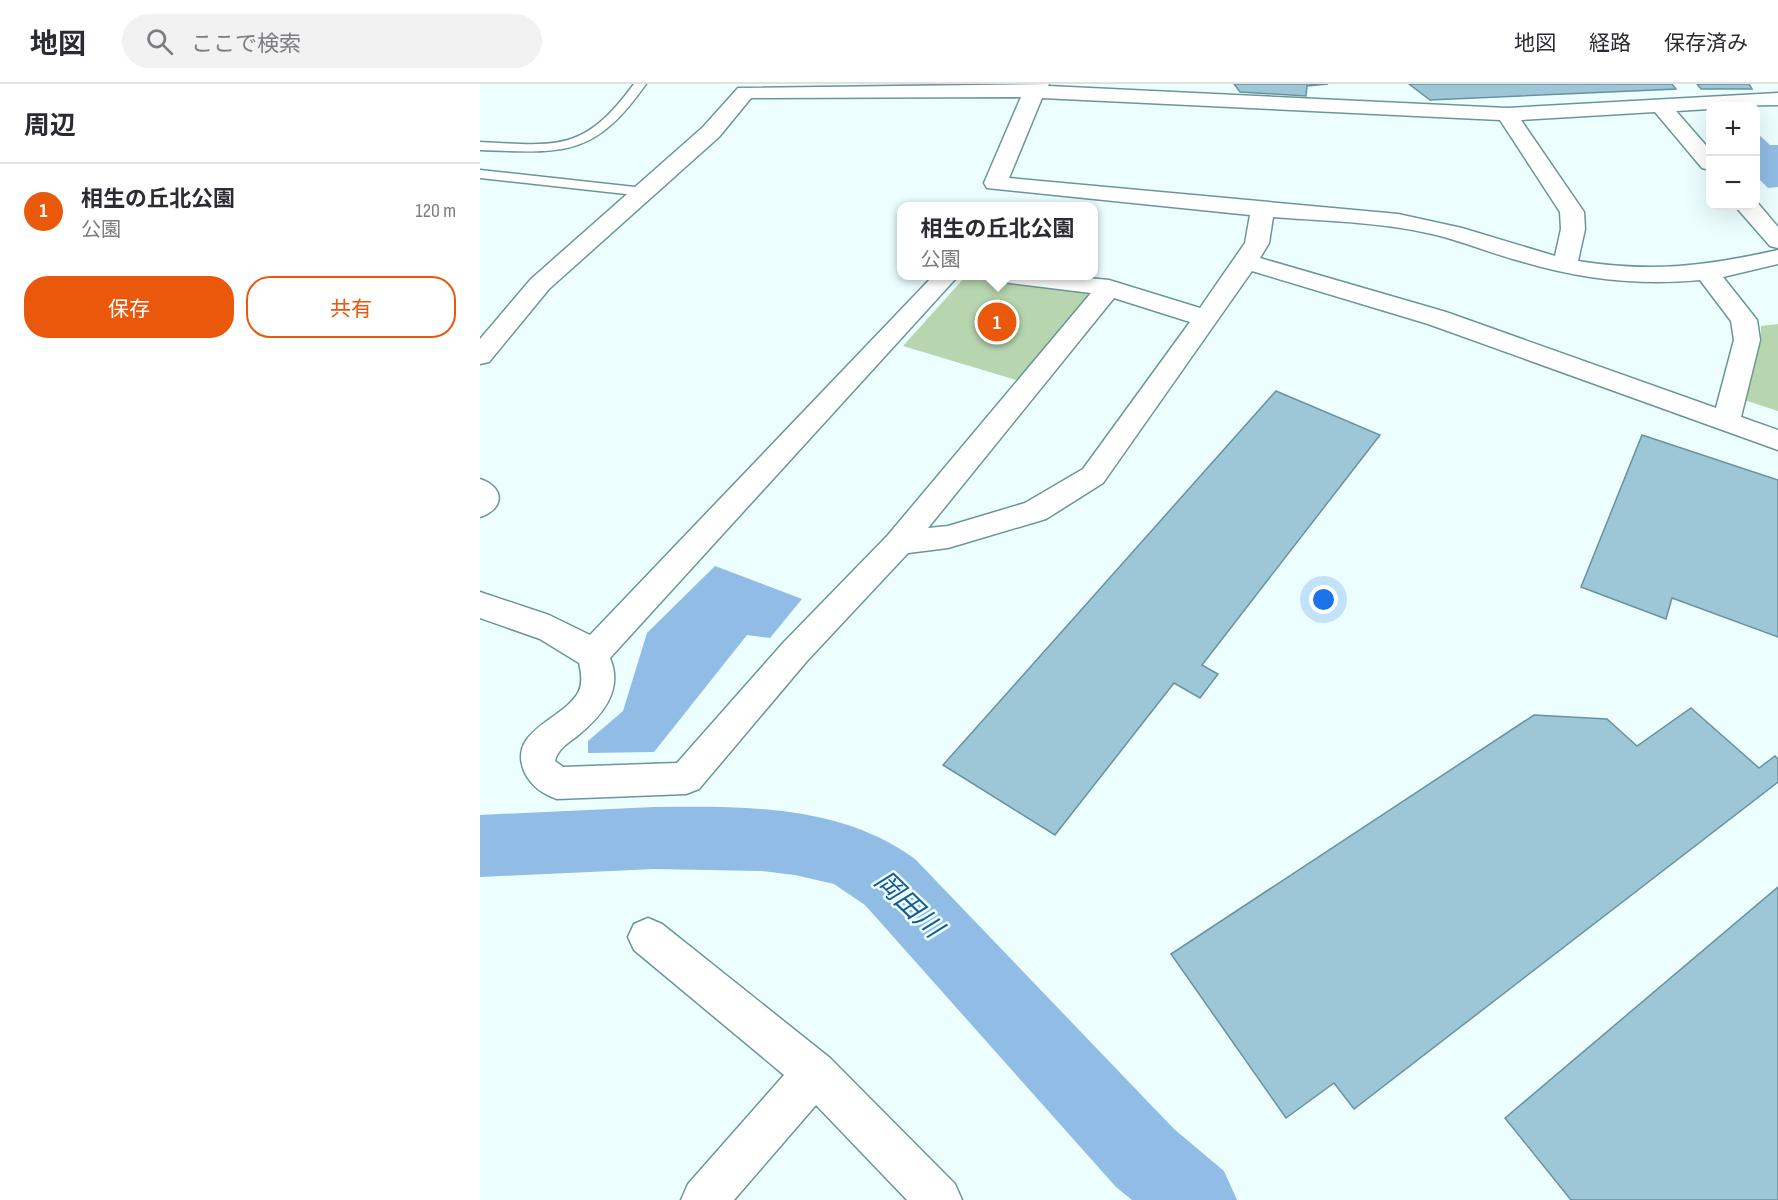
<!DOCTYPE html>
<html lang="ja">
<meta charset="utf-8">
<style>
body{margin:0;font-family:"Sofia Sans Condensed","Noto Sans JP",sans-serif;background:#f2f2f3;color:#2b2b33}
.controls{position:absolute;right:18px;top:18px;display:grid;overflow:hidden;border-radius:12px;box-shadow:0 6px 24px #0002}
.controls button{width:54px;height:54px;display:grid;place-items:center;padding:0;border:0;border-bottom:2px solid #e1e1e2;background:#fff;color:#2b2b33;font:30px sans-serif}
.you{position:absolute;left:844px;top:516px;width:21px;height:21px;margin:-15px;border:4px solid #fff;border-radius:50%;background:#1a73e8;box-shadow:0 0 0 9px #1a73e833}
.badge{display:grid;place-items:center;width:39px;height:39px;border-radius:50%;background:#ea580c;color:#fff;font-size:20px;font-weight:700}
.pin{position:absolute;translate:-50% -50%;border:3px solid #fff;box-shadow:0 2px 6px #0006}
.popup{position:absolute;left:417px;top:118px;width:201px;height:78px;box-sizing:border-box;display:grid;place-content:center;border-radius:12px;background:#fff;filter:drop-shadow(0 2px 4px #0005);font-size:20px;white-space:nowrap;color:#7c7c81}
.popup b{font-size:22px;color:#2b2b33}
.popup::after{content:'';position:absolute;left:50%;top:100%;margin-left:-12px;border:12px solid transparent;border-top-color:#fff}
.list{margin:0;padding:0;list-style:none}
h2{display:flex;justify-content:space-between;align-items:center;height:78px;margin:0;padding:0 24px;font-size:26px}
h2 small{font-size:20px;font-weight:400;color:#7c7c81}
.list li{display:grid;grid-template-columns:39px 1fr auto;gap:18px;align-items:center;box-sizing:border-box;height:96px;padding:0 24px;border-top:2px solid #e1e1e2}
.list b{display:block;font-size:22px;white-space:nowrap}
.list p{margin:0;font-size:20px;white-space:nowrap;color:#7c7c81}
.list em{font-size:20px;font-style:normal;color:#7c7c81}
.actions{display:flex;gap:12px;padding:18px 24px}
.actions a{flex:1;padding:14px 0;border:2px solid #ea580c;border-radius:24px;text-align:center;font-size:21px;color:#ea580c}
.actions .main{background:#ea580c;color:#fff}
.icon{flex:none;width:33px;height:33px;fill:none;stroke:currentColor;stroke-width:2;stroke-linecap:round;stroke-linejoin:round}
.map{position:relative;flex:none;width:1298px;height:1116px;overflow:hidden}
header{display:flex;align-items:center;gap:36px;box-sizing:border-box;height:84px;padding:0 30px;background:#fff;border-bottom:2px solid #e1e1e2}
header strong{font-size:28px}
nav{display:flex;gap:33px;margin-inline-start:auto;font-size:21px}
.search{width:420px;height:54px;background:#f2f2f3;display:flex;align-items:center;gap:15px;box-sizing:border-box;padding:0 21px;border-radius:33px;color:#7c7c81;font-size:22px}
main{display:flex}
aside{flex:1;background:#fff}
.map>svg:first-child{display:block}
.green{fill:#b7d6b0}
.water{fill:#90bce5}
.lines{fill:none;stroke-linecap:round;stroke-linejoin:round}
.river{fill:#90bce5;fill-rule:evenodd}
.building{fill:#9dc7d6;stroke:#6992a0;stroke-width:1.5}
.lane-casing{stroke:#6a9796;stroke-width:3}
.street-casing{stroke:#6a9796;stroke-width:3}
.lane{fill:#fff;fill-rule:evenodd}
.street{fill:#fff;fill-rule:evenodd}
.labels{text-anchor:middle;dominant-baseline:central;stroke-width:5;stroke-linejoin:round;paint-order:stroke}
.near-water-label{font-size:27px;font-style:italic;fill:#185a8d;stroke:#ecfefe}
</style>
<header>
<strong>地図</strong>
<div class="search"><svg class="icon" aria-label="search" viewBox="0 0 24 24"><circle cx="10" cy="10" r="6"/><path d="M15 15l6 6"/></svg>ここで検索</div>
<nav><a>地図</a><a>経路</a><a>保存済み</a></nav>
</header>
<main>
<aside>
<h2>周辺<small></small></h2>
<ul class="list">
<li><span class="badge">1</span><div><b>相生の丘北公園</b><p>公園</p></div><em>120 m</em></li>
</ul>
<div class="actions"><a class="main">保存</a><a>共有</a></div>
</aside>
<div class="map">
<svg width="1298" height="1116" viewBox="0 0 1298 1116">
<rect width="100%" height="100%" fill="#ecfefe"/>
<path class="green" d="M 486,192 L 608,207 L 611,214 L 536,296 L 423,262 Z
M 1298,240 L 1298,327 L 1255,313 L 1281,259 L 1281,242 Z"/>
<path class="water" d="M 1276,48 L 1290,61 L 1298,61 L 1298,103 L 1288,104 L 1276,92 Z
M 235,482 L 322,515 L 290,554 L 267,551 L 174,668 L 108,669 L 108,657 L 143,627 L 167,549 Z"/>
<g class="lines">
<path class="river" d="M 174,723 C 262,722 360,720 435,775 L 694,1045 L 744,1087 L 757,1116 L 652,1116 L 636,1103 L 385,821 L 354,800 L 315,791 L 282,787 L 174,785 L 0,793 L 0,731 Z"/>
</g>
<path class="building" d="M 754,0 L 848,0 L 827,2 L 826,12 L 760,8 Z
M 929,0 L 1192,0 L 1196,5 L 950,16 Z
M 1217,0 L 1269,0 L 1272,5 L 1221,5 Z
M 796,307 L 900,351 L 722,581 L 738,590 L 720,614 L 694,599 L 575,751 L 463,681 Z
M 1162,351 L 1298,396 L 1298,553 L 1192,514 L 1186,535 L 1101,503 Z
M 1211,624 L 1279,684 L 1295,672 L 1298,675 L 1298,698 L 874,1025 L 854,999 L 806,1034 L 691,870 L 1054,631 L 1127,635 L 1157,662 Z
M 1298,803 L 1298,1116 L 1091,1116 L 1025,1034 Z"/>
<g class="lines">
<defs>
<path id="lane" d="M 154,0 L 166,0 C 114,74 84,69 0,66 L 0,58 C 79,62 104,68 154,0 Z
M 0,86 L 164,104 L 170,108 L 164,112 L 0,94 Z"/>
<path id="street" d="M 569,0 L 568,2 L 1027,24 L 1298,9 L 1298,21 L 1230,22 L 1230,25 L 1196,27 L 1230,66 L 1230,86 L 1222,84 L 1175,28 L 1041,36 L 1104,128 L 1105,145 L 1098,177 C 1173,189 1225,182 1298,166 L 1298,180 L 1243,193 L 1277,236 L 1280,256 L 1261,333 L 1298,346 L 1298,366 L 948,240 L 772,187 L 623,399 L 566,435 L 468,464 L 428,469 L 327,577 L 219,705 L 206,710 L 77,715 C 63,710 52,703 45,689 C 25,646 85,636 99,607 C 103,598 101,587 99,579 L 60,555 L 0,534 L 0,508 L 69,531 L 110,551 L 453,192 L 478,192 L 130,574 C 144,607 121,633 96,653 C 88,659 77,666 75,677 L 83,683 L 197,679 L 303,559 L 408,451 L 611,209 L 530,199 L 521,197 L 518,192 L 588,192 L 629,196 L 720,224 L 765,159 L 770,131 L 507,104 L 504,99 L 541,13 L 271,14 L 239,53 L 69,205 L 9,278 L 0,280 L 0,255 L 51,195 L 223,43 L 258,4 ZM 562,14 L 1020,36 L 1080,128 L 1081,145 L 1075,172 L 982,144 L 918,130 L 529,94 ZM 793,133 C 846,137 900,138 952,150 C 982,157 1010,169 1040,177 C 1099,195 1159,202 1220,196 L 1251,237 L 1254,256 L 1236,324 L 966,228 L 780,174 L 789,159 ZM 634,214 L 710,238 L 603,385 L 545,419 L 468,442 L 448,444 Z
M 1276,117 L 1298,143 L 1298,164 L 1290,162 L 1255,122 L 1276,122 Z
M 0,395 C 25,403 25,425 0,433 Z
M 168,834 L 182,840 L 350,974 L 475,1100 L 482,1116 L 427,1116 L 336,1021 L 254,1116 L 201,1116 L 208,1100 L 304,991 L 154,866 L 148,853 L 154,840 Z"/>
</defs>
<use href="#lane" class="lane-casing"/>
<use href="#street" class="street-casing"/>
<use href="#lane" class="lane"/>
<use href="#street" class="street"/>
</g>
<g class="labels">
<g class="near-water-label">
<text transform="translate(428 821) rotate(44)">岡田川</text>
</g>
</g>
</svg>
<div class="controls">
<button>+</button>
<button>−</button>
</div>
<div class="you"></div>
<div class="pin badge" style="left:517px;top:238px">1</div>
<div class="popup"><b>相生の丘北公園</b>公園</div>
</div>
</main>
